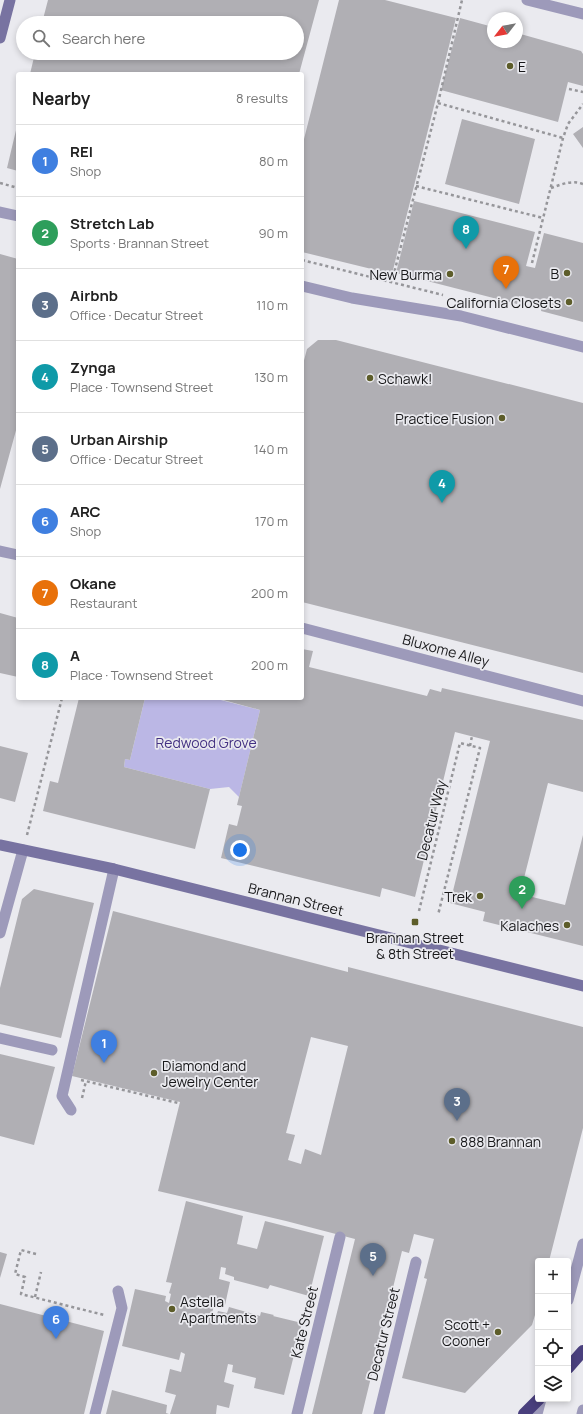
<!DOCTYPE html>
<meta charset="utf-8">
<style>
body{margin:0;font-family:Manrope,sans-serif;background:#f6f6f6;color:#222}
.controls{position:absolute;right:12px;bottom:12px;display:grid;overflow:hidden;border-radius:4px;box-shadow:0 2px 6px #0003}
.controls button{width:36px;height:36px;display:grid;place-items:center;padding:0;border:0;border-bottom:1px solid #e0e0e0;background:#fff;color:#222;font:20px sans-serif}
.compass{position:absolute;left:487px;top:12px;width:36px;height:36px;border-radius:50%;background:#fff;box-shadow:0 2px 6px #0003;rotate:239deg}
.you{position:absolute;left:240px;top:850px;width:14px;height:14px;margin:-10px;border:3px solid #fff;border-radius:50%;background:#1a73e8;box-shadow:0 0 0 6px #1a73e833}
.badge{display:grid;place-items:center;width:26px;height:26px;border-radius:50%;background:#d93025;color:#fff;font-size:13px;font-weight:700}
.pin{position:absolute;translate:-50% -33px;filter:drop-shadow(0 1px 2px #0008)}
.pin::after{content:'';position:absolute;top:21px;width:14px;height:12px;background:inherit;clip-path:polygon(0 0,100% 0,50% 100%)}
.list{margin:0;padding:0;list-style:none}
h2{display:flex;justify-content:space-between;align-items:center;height:52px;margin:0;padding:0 16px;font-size:17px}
h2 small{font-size:13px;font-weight:400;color:#767676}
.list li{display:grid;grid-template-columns:26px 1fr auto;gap:12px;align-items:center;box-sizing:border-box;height:72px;padding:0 16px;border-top:1px solid #e0e0e0}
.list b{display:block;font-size:15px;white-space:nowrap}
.list p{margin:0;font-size:13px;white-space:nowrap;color:#767676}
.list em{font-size:13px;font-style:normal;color:#767676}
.icon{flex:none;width:22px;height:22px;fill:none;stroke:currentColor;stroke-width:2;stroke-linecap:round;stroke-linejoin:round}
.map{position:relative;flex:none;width:583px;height:1414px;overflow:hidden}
.search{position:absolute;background:#fff;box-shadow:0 2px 6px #0003;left:16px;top:16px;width:288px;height:44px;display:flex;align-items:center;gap:10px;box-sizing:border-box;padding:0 14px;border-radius:22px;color:#767676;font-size:15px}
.panel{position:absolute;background:#fff;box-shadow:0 2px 6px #0003;left:16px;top:72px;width:288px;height:628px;border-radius:4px}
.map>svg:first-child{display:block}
.green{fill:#bbb7e5}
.building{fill:#b0afb4;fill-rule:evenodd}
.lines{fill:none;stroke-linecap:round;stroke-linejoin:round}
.path{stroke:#96969a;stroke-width:2.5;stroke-dasharray:3 3;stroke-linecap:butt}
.service{stroke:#9d9aba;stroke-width:11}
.minor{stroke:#9d9aba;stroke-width:11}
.tertiary{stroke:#9d9aba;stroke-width:11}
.secondary{stroke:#7873a1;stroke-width:11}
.motorway{stroke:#493f7d;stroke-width:12}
.poi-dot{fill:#5d5d2a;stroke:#eaeaef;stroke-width:1.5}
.labels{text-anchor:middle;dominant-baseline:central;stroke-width:3.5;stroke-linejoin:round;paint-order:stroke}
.poi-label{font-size:14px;fill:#18181a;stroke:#eaeaef;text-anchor:end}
.street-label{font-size:14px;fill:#18181a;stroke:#eaeaef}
.park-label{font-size:14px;fill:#433183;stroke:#eaeaef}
</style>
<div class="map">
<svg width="583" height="1414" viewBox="0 0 583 1414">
<rect width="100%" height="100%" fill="#eaeaef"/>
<path class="green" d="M 145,698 L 213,698 L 260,710 L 239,797 L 229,787 L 210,789 L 124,767 L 125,759 L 130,760 Z"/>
<path class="building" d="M 48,0 L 319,0 L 299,74 L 30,74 L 35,53 L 297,53 L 297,23 L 42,23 Z
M 339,0 L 385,0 L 456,18 L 392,274 L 302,252 L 302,147 Z
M 460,18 L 493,27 L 493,42 L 517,42 L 517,33 L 581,51 L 583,54 L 583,86 L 568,82 L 558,122 L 441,90 Z
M 462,119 L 535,139 L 519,204 L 445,184 Z
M 17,126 L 18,126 L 18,171 L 7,168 Z
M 583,127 L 583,148 L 573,134 Z
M 414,201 L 535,232 L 526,266 L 535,268 L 544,233 L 583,243 L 583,322 L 541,311 L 543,302 L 519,296 L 517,304 L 396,273 Z
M 0,254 L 18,259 L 18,423 L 0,489 Z
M 318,340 L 336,340 L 583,403 L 583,673 L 302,602 L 302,368 L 307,349 Z
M 0,613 L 18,618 L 18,677 L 0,673 Z
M 302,649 L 313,651 L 309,667 L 427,696 L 430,689 L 441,692 L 442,688 L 583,720 L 583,792 L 548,783 L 520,894 L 565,905 L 583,835 L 583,946 L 483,921 L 485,912 L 450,903 L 490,741 L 455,732 L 415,897 L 382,888 L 380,897 L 221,858 L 229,824 L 237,826 L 242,806 L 237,805 L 260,710 L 216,698 L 302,698 Z
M 79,698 L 145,698 L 130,760 L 125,759 L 124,767 L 210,789 L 195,849 L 43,811 L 50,781 L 58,783 Z
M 0,746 L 28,753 L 15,802 L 0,798 Z
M 34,889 L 94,903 L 61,1038 L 0,1024 L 0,988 L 22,899 Z
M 113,911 L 348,972 L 348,967 L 583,1027 L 583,1128 L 549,1261 L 538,1261 L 538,1305 L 532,1325 L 465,1393 L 402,1378 L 427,1279 L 424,1278 L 434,1239 L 414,1234 L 409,1253 L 402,1251 L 362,1414 L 312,1414 L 355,1239 L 286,1221 L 158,1191 L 180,1102 L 72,1076 ZM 311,1037 L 348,1046 L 321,1155 L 305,1149 L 301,1164 L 288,1160 L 295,1135 L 286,1133 Z
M 0,1054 L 55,1067 L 34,1145 L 0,1136 Z
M 186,1201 L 243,1216 L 237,1244 L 257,1249 L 265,1221 L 324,1236 L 309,1296 L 270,1285 L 268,1289 L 234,1280 L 234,1277 L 225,1274 L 226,1268 L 221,1267 L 219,1279 L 230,1282 L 225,1305 L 215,1303 L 211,1316 L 216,1317 L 218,1311 L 227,1313 L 229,1307 L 260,1316 L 261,1312 L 274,1315 L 273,1316 L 302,1323 L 284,1395 L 254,1388 L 256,1378 L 232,1372 L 233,1365 L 228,1364 L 224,1382 L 234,1385 L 229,1408 L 217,1405 L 216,1414 L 170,1414 L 176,1395 L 165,1392 L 170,1369 L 181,1372 L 185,1354 L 181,1352 L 179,1360 L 122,1346 L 135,1289 L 166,1296 L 165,1301 L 169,1303 L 171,1294 L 169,1293 L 172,1283 L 166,1282 Z
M 0,1252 L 7,1254 L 0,1278 Z
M 0,1304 L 104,1331 L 84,1414 L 0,1414 Z
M 112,1390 L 167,1405 L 166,1413 L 169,1414 L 106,1414 Z"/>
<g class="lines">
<path class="path" d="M 569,89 L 583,92
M 438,103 L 563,138
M 0,183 L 18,188
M 416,186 L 543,218
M 551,188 C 562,184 572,180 583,184
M 302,260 L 443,295
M 532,263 L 563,138 L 568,124 L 583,104
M 393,277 L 438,103 L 462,0
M 470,746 L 472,736
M 27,835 L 62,698
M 419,911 L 460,743 L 480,748 L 438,915
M 81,1080 L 178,1103
M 82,1098 L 86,1081
M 36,1254 L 21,1250 L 15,1274 L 25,1277 L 21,1294 L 104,1315
M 35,1297 L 41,1272"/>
<path class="service" d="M 0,551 L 18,555
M 302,628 L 583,701
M 0,933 L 23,850
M 0,1038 L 52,1050
M 71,1110 L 62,1096 L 114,869
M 95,1414 L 122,1308 L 118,1291"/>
<path class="minor" d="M 527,0 L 583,14
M 297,1414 L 340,1237
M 379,1414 L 416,1262"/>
<path class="tertiary" d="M 0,212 L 18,216
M 302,286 L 352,298 L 461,316 L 583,347
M 568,1300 L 583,1244
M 537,1414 L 541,1399
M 582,1414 L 583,1410"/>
<path class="secondary" d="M 0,38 L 10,0
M 0,845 L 114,869 L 583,986"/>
<path class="motorway" d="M 568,1368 L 583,1351
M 524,1414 L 539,1399"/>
</g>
<g class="poi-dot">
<circle cx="510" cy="66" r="4"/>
<circle cx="567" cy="273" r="4"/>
<circle cx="450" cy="274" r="4"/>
<circle cx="569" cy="302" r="4"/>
<circle cx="370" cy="378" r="4"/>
<circle cx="502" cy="418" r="4"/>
<circle cx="480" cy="896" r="4"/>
<rect x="411" y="918" width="8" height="8" rx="2"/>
<circle cx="567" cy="925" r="4"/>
<circle cx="154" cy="1073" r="4"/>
<circle cx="452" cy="1141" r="4"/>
<circle cx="172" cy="1309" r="4"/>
<circle cx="498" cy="1332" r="4"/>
</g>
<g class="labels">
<g class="poi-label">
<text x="518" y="66" text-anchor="start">E</text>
<text x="559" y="273">B</text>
<text x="442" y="274">New Burma</text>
<text x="561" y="302">California Closets</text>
<text x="378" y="378" text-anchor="start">Schawk!</text>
<text x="494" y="418">Practice Fusion</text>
<text x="472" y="896">Trek</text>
<text x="559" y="925">Kalaches</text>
<text x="415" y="937" text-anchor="middle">Brannan Street<tspan x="415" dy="16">&amp; 8th Street</tspan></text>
<text x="162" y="1065" text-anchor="start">Diamond and<tspan x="162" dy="16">Jewelry Center</tspan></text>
<text x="460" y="1141" text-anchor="start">888 Brannan</text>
<text x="180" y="1301" text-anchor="start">Astella<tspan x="180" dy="16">Apartments</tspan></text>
<text x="490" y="1324">Scott +<tspan x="490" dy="16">Cooner</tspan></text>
</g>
<g class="street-label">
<text transform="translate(446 650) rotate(15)">Bluxome Alley</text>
<text transform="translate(431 820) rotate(-76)">Decatur Way</text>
<text transform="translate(296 899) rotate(14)">Brannan Street</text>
<text transform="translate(304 1322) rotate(-76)">Kate Street</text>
<text transform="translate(383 1334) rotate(-76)">Decatur Street</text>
</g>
<g class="park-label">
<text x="206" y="742">Redwood Grove</text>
</g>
</g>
</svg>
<div class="controls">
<button>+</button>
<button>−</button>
<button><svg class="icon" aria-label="locate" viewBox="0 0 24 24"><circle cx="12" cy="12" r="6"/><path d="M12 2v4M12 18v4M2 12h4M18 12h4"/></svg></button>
<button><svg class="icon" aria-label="layers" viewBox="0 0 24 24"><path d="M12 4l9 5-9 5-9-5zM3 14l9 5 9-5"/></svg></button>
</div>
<svg class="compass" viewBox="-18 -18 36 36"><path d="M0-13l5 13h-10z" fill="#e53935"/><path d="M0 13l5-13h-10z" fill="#767676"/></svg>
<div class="you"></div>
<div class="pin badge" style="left:104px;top:1063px;background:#3f7fe0">1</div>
<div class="pin badge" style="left:522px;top:909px;background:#2e9e5b">2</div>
<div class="pin badge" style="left:457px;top:1121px;background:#5c6f8a">3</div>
<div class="pin badge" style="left:442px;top:503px;background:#0f9aa8">4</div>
<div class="pin badge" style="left:373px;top:1276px;background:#5c6f8a">5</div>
<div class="pin badge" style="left:56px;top:1339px;background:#3f7fe0">6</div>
<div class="pin badge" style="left:506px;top:289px;background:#e8710a">7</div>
<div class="pin badge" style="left:466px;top:249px;background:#0f9aa8">8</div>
<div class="search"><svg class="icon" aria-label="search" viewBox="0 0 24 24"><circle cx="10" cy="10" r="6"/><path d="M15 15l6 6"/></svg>Search here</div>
<section class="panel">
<h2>Nearby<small>8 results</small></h2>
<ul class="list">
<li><span class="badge" style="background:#3f7fe0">1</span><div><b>REI</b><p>Shop</p></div><em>80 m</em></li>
<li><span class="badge" style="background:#2e9e5b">2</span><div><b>Stretch Lab</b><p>Sports · Brannan Street</p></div><em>90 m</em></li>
<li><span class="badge" style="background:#5c6f8a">3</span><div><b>Airbnb</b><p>Office · Decatur Street</p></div><em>110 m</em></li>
<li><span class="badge" style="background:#0f9aa8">4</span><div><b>Zynga</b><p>Place · Townsend Street</p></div><em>130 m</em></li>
<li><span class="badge" style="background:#5c6f8a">5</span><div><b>Urban Airship</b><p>Office · Decatur Street</p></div><em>140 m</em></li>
<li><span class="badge" style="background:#3f7fe0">6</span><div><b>ARC</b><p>Shop</p></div><em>170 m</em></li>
<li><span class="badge" style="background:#e8710a">7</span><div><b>Okane</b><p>Restaurant</p></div><em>200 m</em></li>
<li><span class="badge" style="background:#0f9aa8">8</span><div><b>A</b><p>Place · Townsend Street</p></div><em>200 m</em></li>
</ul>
</section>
</div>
